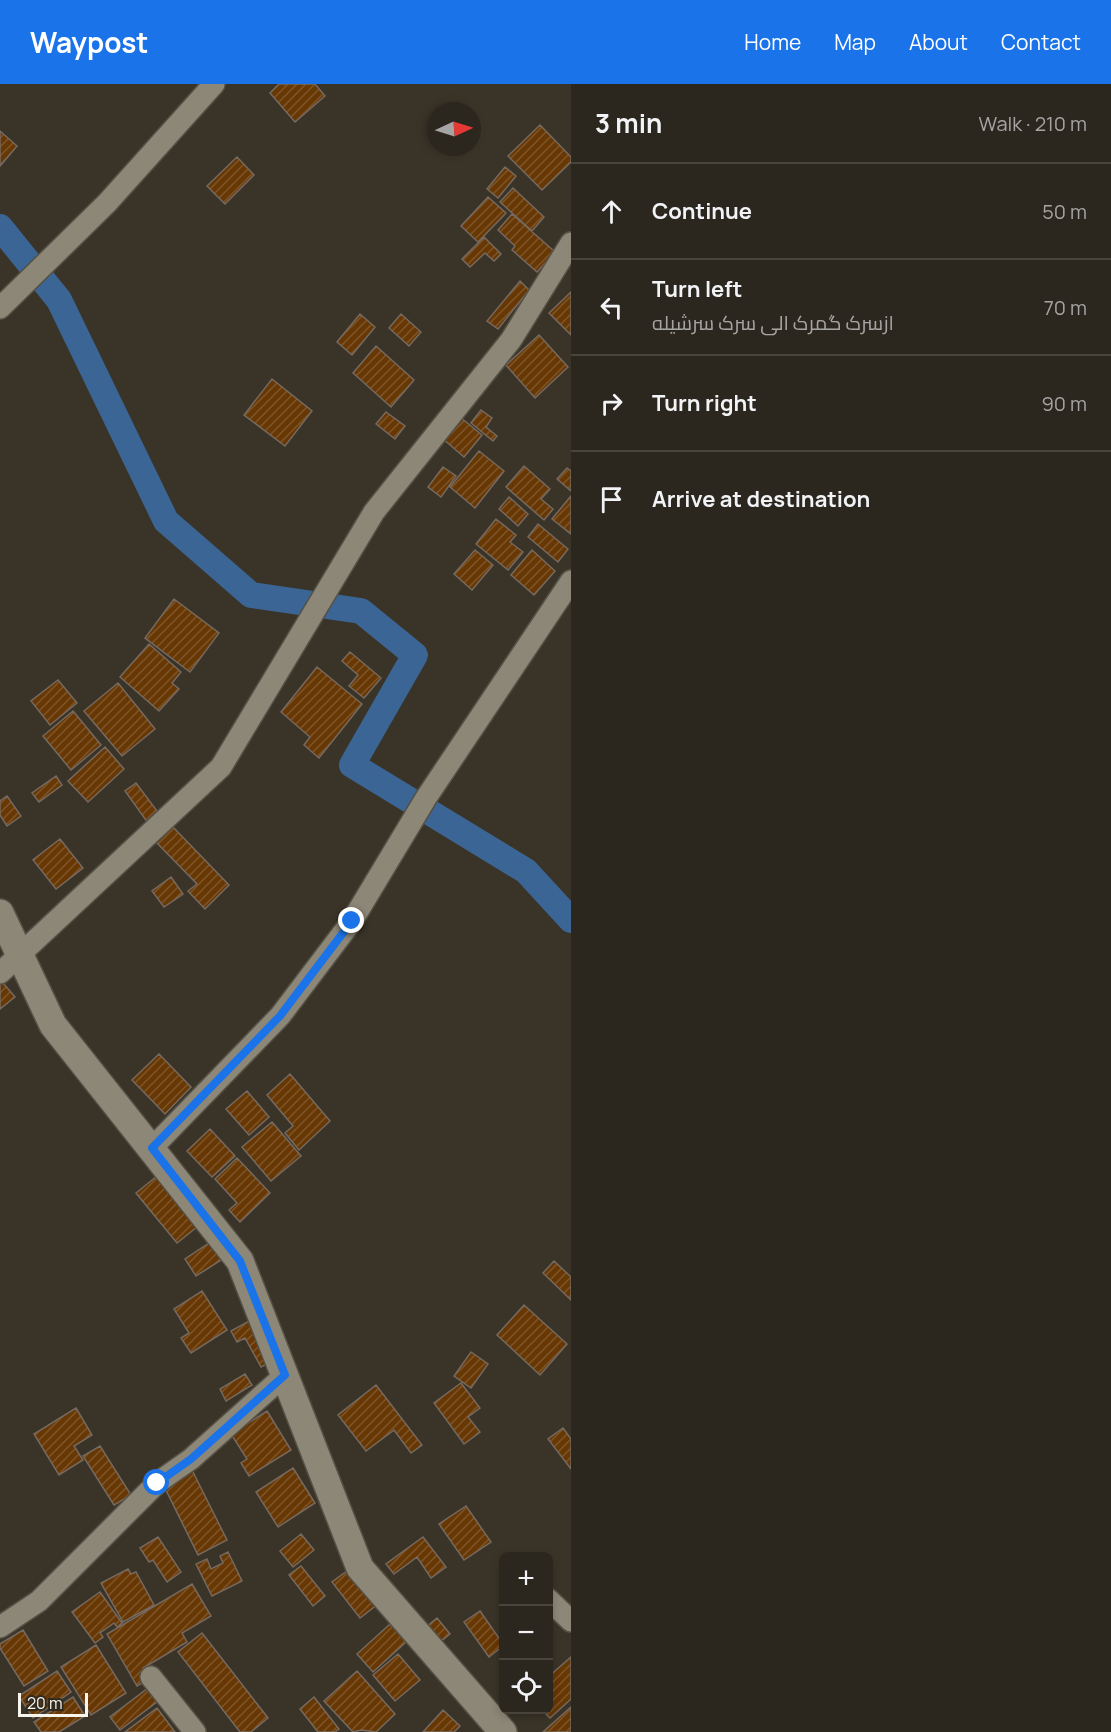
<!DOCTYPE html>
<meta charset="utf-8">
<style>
body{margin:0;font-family:Manrope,Cairo,sans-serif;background:#38332b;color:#f1f3f6}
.controls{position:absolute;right:18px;bottom:18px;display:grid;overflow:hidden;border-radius:9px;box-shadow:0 3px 9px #0003}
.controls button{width:54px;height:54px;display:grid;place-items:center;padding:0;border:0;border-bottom:2px solid #48443c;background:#2c271e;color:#f1f3f6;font:30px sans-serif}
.compass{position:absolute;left:427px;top:18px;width:54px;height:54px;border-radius:50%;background:#2c271e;box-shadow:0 3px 9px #0003;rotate:86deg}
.scale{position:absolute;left:18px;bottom:15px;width:70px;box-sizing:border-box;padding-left:6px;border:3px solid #f8f5ed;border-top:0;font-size:16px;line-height:21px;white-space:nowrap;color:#f8f5ed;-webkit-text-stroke:4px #302a1e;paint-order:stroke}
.stop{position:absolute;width:18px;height:18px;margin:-14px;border:4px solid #1a73e8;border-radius:50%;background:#fff}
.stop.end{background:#1a73e8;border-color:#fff;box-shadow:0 2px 6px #0008}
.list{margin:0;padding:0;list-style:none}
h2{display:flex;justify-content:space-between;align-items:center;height:78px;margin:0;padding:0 24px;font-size:26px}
h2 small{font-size:20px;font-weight:400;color:#a6a5a4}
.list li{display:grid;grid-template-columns:39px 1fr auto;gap:18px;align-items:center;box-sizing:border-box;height:96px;padding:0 24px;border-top:2px solid #48443c}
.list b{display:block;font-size:22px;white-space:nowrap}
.list p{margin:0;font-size:20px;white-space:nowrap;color:#a6a5a4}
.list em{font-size:20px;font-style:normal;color:#a6a5a4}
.icon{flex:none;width:33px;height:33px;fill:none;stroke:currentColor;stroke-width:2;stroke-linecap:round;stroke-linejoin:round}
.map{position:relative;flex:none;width:571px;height:1648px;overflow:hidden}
header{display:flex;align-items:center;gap:36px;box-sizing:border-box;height:84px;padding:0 30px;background:#1a73e8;color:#fff}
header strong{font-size:28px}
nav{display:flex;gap:33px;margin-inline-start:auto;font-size:21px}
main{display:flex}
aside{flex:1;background:#2c271e}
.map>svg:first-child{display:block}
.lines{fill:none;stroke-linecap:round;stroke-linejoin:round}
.canal{stroke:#3b6594;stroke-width:26}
.building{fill:url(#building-hatch);stroke:#76695f;stroke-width:1.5}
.minor-casing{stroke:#555045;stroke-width:24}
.tertiary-casing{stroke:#555045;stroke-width:30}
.minor{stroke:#8d8778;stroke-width:21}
.tertiary{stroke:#8d8778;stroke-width:27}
.route{stroke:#1a73e8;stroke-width:8}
</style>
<header>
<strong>Waypost</strong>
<nav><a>Home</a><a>Map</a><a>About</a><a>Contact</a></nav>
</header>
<main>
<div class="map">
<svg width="571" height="1648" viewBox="0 0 571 1648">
<defs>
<pattern id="building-hatch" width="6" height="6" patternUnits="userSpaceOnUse" patternTransform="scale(1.5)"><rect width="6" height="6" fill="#673704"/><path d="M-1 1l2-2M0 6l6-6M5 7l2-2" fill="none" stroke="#7e5529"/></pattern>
</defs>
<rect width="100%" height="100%" fill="#3a3428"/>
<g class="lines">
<path class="canal" d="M 0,143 L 59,216 L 166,437 L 251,511 L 361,527 L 415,571 L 352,681 L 526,787 L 571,836"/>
</g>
<path class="building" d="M 279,0 L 315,0 L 325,12 L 295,38 L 270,9 Z
M 540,41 L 571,73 L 571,78 L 542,106 L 508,72 Z
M 0,47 L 17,62 L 0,82 Z
M 237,73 L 254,91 L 225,120 L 207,102 Z
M 505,83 L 516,92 L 498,114 L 487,105 Z
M 513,104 L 544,133 L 532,147 L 500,118 Z
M 488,113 L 506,129 L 478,158 L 461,142 Z
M 512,130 L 555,168 L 537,188 L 512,166 L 515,162 L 498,146 Z
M 484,153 L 501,170 L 494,177 L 485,169 L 470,183 L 462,175 Z
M 520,197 L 529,206 L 498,245 L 487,237 Z
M 571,208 L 571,251 L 549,229 Z
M 360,230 L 375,243 L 352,271 L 337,258 Z
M 401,230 L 421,248 L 409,262 L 389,244 Z
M 539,251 L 568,283 L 535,314 L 506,281 Z
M 376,262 L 414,296 L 391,323 L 353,289 Z
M 272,295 L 312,327 L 285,362 L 244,331 Z
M 481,326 L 492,334 L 486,343 L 497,352 L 493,357 L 471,339 Z
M 386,328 L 405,342 L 395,355 L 376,340 Z
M 460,333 L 482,351 L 464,373 L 442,354 Z
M 479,367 L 504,387 L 475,424 L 450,403 Z
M 524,382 L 550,405 L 541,415 L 553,425 L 544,436 L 506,403 Z
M 443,383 L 456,392 L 441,413 L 428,403 Z
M 567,384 L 571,387 L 571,407 L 557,395 Z
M 571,412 L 571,450 L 552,435 Z
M 509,413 L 528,430 L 518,442 L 499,425 Z
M 496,435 L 516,451 L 510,458 L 523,468 L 508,486 L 476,460 Z
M 538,440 L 568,465 L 558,478 L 528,453 Z
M 475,466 L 493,481 L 472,506 L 454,490 Z
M 532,466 L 555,487 L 534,511 L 511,491 Z
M 174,515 L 219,549 L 190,588 L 145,554 Z
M 149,560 L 181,588 L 172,599 L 179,605 L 159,627 L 120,593 Z
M 350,568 L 381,594 L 364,614 L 349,602 L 358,591 L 342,577 Z
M 317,583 L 362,620 L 319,674 L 304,661 L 310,653 L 281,628 Z
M 58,596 L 77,619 L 50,641 L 31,617 Z
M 118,599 L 155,645 L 122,672 L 84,627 Z
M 73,627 L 101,661 L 71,686 L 43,652 Z
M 105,663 L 124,685 L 88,718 L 68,697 Z
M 56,692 L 62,701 L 39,718 L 32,709 Z
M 136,699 L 160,731 L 148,739 L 125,707 Z
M 7,712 L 21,732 L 7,742 L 0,731 L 0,717 Z
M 172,742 L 229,801 L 205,825 L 188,807 L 197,800 L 156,758 Z
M 60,755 L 83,784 L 56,805 L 33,776 Z
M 171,793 L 183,810 L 164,823 L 152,807 Z
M 3,899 L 15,913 L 0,925 L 0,901 Z
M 159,970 L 191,1003 L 165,1030 L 132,996 Z
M 290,990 L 330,1037 L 299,1066 L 285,1049 L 293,1042 L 267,1011 Z
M 247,1007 L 269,1033 L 249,1051 L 226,1025 Z
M 272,1038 L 301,1072 L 271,1097 L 242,1063 Z
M 210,1045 L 235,1072 L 212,1093 L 187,1067 Z
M 237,1074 L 270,1109 L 240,1138 L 229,1126 L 237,1119 L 215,1095 Z
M 157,1092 L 197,1143 L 177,1159 L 136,1109 Z
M 209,1159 L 221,1176 L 196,1192 L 185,1175 Z
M 554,1177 L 571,1193 L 571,1216 L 543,1189 Z
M 202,1207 L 227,1246 L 191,1269 L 181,1254 L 189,1249 L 174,1225 Z
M 524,1221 L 567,1260 L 540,1291 L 497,1251 Z
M 251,1236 L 273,1277 L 261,1283 L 245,1254 L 237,1258 L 231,1247 Z
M 471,1268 L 488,1280 L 471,1304 L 454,1292 Z
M 245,1290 L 252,1301 L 226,1317 L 220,1305 Z
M 461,1299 L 480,1324 L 468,1333 L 480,1348 L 464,1360 L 434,1319 Z
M 376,1301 L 422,1361 L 411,1369 L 394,1346 L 366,1367 L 338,1331 Z
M 76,1324 L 92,1351 L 74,1362 L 83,1376 L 59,1391 L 34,1350 Z
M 267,1327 L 291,1366 L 249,1392 L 241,1379 L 247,1375 L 231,1350 Z
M 563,1344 L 571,1355 L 571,1385 L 548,1355 Z
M 100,1362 L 131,1411 L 114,1421 L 83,1372 Z
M 191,1384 L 227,1456 L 198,1471 L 162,1398 Z
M 293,1384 L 315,1419 L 278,1443 L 256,1408 Z
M 466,1422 L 491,1458 L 464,1476 L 439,1440 Z
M 301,1450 L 314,1466 L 293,1483 L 280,1467 Z
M 158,1453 L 181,1488 L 167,1498 L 153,1476 L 149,1478 L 140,1464 Z
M 423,1453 L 446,1483 L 431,1494 L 417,1473 L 394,1490 L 386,1480 Z
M 228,1468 L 242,1497 L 212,1512 L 196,1480 L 207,1475 L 211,1485 L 223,1479 L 220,1472 Z
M 301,1482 L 325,1512 L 313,1522 L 289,1491 Z
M 351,1484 L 378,1520 L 360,1534 L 332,1498 Z
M 128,1485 L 131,1490 L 136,1488 L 154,1521 L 123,1538 L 101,1499 Z
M 192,1500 L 211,1532 L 182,1549 L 187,1558 L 143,1584 L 150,1594 L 137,1602 L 107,1550 Z
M 100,1508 L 122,1539 L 117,1543 L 114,1539 L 100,1549 L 103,1553 L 95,1559 L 72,1528 Z
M 480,1527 L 503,1560 L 503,1562 L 489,1573 L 464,1538 Z
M 437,1534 L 450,1550 L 439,1559 L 426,1543 Z
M 390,1540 L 406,1558 L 373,1588 L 357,1570 Z
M 23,1546 L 48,1587 L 24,1602 L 0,1564 L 0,1560 Z
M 202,1549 L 268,1634 L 251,1648 L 240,1648 L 178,1568 Z
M 96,1561 L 126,1609 L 91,1631 L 61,1583 Z
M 398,1570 L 420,1596 L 395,1617 L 373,1591 Z
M 571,1573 L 571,1615 L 550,1634 L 542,1626 L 548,1626 L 548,1593 Z
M 57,1587 L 71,1608 L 33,1634 L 19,1612 Z
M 357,1587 L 395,1630 L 376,1648 L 361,1646 L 353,1648 L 324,1617 Z
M 152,1601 L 162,1614 L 120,1646 L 110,1633 Z
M 73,1613 L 85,1632 L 59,1648 L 41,1648 L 34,1638 Z
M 314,1613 L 339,1645 L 335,1648 L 318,1648 L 300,1625 Z
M 571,1623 L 571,1648 L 543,1648 Z
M 157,1624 L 175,1648 L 125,1648 Z
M 443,1626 L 460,1642 L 454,1648 L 423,1648 Z"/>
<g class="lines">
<defs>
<path id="minor" d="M 0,224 L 107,119 L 214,0
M 0,889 L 221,683 L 374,428 L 511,256 L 571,159
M 152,1064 L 280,932 L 352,837 L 426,714 L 571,497
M 548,1515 L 571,1537
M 0,1543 L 39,1517 L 157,1399 L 191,1375 L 285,1291
M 151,1593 L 195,1648"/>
<path id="tertiary" d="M 0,829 L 53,941 L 240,1177 L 360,1484 L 503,1648"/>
</defs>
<use href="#minor" class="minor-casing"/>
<use href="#tertiary" class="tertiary-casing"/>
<use href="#minor" class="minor"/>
<use href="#tertiary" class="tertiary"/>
</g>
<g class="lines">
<path class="route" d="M 157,1399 L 191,1375 L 285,1291 L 240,1177 L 152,1064 L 280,932 L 352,837"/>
</g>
</svg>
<div class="controls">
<button>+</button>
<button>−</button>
<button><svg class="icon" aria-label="locate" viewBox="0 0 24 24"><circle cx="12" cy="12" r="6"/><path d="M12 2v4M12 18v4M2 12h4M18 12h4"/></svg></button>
</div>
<svg class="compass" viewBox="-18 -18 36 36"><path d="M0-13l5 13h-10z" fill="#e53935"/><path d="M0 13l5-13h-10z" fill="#a6a5a4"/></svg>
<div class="scale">20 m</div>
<div class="stop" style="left:157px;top:1399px"></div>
<div class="stop end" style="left:352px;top:837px"></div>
</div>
<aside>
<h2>3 min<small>Walk · 210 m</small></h2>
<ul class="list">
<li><svg class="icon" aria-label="ahead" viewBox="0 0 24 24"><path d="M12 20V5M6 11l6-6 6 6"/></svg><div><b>Continue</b></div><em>50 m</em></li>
<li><svg class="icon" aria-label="left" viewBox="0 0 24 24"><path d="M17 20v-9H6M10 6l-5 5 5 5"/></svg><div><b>Turn left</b><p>ازسرک گمرک الی سرک سرشیله</p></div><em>70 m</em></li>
<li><svg class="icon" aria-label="right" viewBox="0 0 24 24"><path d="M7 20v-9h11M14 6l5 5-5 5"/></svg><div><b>Turn right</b></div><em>90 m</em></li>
<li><svg class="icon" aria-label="arrive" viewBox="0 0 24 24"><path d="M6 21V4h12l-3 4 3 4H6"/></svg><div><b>Arrive at destination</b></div></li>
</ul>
</aside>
</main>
